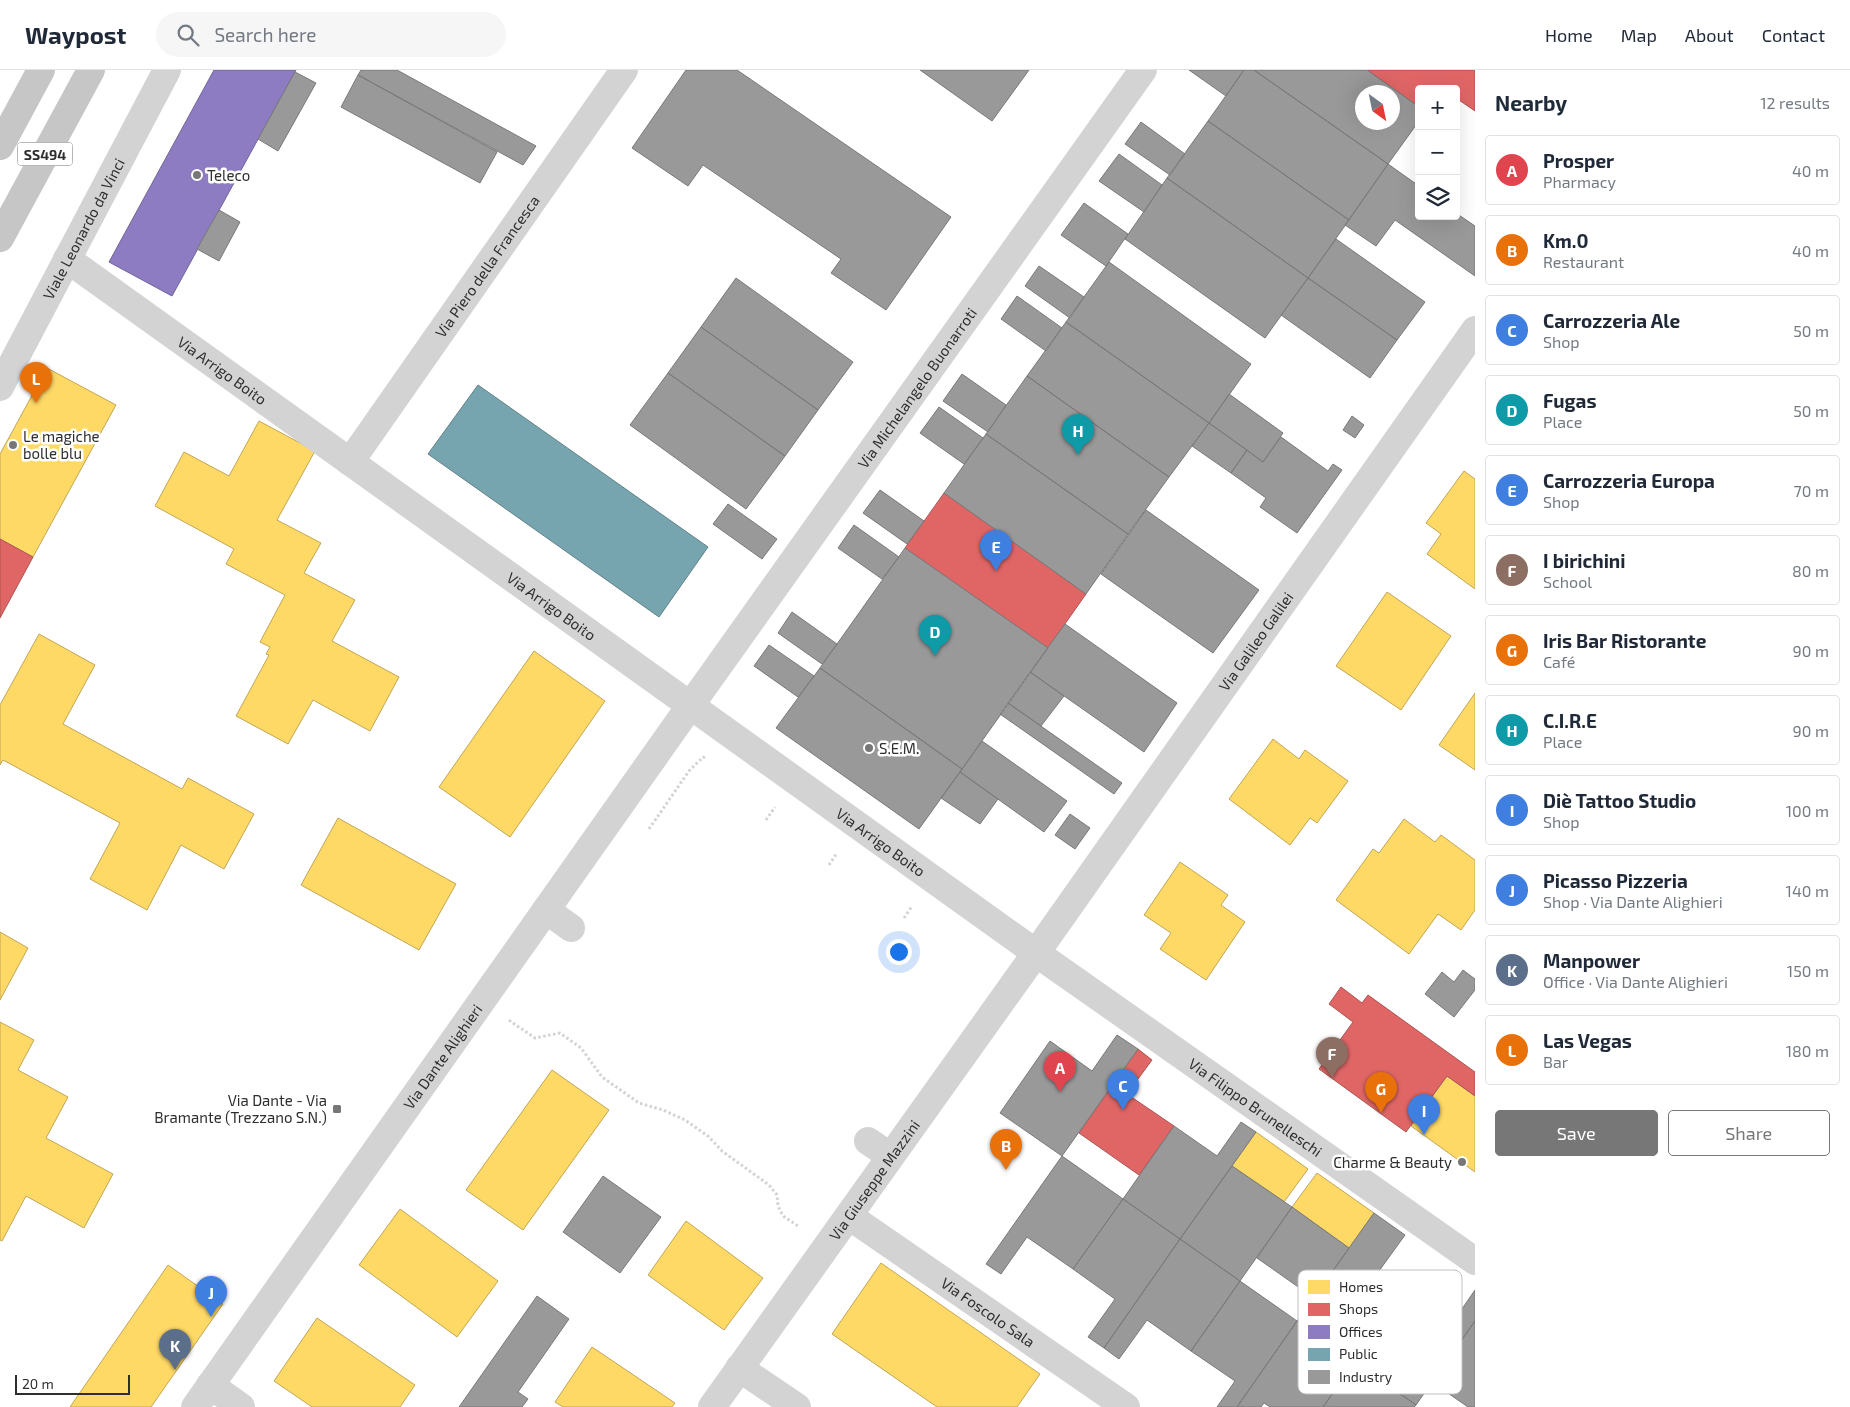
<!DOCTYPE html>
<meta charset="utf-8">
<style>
body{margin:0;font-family:"Exo 2",sans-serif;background:#f6f6f7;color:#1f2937}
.controls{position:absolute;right:15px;top:15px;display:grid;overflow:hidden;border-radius:5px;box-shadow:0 5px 20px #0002}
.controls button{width:45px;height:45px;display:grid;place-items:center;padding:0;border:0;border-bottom:1px solid #e0e1e3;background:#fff;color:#1f2937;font:25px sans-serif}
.compass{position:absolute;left:1355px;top:15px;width:45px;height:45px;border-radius:50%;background:#fff;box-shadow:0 5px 20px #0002;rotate:147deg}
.scale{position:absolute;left:15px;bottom:12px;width:115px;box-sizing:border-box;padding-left:5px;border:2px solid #2e2e2e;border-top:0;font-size:14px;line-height:18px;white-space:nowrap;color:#2e2e2e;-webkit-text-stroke:4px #fff;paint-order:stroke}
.you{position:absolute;left:898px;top:881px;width:18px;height:18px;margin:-12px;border:4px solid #fff;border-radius:50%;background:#1a73e8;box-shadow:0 0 0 8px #1a73e833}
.badge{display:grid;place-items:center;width:32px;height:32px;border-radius:50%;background:#777;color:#fff;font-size:16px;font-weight:700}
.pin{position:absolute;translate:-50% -41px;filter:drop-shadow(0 1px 2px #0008)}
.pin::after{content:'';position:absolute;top:26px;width:18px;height:15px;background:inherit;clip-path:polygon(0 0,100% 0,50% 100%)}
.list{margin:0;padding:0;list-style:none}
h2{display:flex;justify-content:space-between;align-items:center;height:65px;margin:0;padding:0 20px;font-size:21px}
h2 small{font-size:16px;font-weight:400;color:#747a83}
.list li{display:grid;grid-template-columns:32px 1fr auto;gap:15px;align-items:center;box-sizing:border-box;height:70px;margin:0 10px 10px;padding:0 10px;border:1px solid #e0e1e3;border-radius:5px}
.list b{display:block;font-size:19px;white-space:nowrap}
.list p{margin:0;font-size:16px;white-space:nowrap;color:#747a83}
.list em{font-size:16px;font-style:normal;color:#747a83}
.actions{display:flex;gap:10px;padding:15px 20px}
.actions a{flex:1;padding:11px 0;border:1px solid #777;border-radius:5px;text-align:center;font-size:18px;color:#777}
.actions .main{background:#777;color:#fff}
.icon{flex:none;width:28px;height:28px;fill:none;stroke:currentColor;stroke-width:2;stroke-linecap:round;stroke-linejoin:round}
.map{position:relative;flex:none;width:1475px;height:1337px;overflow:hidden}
header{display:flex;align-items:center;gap:30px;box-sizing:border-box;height:70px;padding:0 25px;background:#fff;border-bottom:1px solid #e0e1e3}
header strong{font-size:24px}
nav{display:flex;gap:28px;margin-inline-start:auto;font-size:18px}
.search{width:350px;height:45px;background:#f6f6f7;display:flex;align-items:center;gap:12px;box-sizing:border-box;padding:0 18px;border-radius:28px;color:#747a83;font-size:19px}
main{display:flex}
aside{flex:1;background:#fff}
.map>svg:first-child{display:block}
.homes{fill:#ffd966;stroke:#c0a655}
.shops{fill:#e06666;stroke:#ab5555}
.offices{fill:#8e7cc3;stroke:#716596}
.public{fill:#76a5af;stroke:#608188}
.industry{fill:#999;stroke:#797979;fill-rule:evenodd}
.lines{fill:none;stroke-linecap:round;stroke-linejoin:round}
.path{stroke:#d3d3d3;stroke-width:3;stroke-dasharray:2.5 2.5;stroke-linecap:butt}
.minor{stroke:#d3d3d3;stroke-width:28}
.major{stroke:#c6c6c6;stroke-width:28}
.poi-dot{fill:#777;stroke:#fff;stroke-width:2}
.labels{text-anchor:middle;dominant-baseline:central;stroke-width:5;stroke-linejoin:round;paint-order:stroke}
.shield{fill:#fff;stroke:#6d6d6d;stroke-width:1}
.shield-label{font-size:14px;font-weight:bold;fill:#2e2e2e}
.poi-label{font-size:15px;fill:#2e2e2e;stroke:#fff;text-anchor:start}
.street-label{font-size:15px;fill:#2e2e2e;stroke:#fff}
.key{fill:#fff;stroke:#c0c0c0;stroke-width:1}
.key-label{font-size:14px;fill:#2e2e2e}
</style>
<header>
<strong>Waypost</strong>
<div class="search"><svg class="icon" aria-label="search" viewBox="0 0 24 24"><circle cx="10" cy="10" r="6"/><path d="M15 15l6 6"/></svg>Search here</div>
<nav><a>Home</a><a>Map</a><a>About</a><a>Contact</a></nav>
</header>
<main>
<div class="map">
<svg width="1475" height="1337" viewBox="0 0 1475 1337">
<rect width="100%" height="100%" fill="#fff"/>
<path class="homes" d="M 47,298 L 116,335 L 33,487 L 0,469 L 0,384 Z
M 259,351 L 315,381 L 277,450 L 321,473 L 304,503 L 355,530 L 332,571 L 399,607 L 370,661 L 313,630 L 288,674 L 236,646 L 269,585 L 266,584 L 270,577 L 260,572 L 285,525 L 226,494 L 234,479 L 155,436 L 184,382 L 229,406 Z
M 1464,401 L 1475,409 L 1475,519 L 1427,484 L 1441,464 L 1426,453 Z
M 1387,522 L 1451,566 L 1401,640 L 1336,596 Z
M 39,564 L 95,595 L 63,654 L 182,719 L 188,708 L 254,744 L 224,799 L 181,775 L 147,840 L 90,809 L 120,753 L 3,690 L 0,695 L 0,635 Z
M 534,581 L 605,631 L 510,767 L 439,717 Z
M 1475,623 L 1475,700 L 1439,675 Z
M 1273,669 L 1299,689 L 1305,680 L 1348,711 L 1317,753 L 1310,748 L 1290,775 L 1229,729 Z
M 338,748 L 456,814 L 419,880 L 301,815 Z
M 1404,749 L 1435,772 L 1441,765 L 1475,790 L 1475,840 L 1461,860 L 1438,844 L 1409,884 L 1336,830 L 1373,779 L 1379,783 Z
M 1180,792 L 1228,825 L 1221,835 L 1245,852 L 1206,910 L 1160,879 L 1171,863 L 1144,845 Z
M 0,862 L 28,878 L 0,930 Z
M 0,952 L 34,970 L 18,1000 L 68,1027 L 46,1068 L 113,1104 L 84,1158 L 26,1126 L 2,1171 L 0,1170 Z
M 1380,969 L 1406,986 L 1383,1020 L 1357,1002 Z
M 552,1000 L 609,1040 L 523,1160 L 466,1120 Z
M 1447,1006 L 1475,1026 L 1475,1102 L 1411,1056 Z
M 1256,1062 L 1308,1099 L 1284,1132 L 1232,1096 Z
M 1317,1103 L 1374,1143 L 1349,1178 L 1292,1137 Z
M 400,1139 L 498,1211 L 457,1267 L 359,1195 Z
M 686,1151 L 763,1208 L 724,1260 L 648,1205 Z
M 881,1193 L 1040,1304 L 1017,1337 L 937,1337 L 832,1264 Z
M 168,1195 L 223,1234 L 151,1337 L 70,1337 Z
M 317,1248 L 415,1315 L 400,1337 L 312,1337 L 274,1311 Z
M 592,1277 L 675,1333 L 672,1337 L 563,1337 L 555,1332 Z"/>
<path class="shops" d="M 1367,0 L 1475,0 L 1475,41 L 1456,28 L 1456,19 L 1419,19 L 1419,37 Z
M 944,423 L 1086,524 L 1048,578 L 905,478 Z
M 0,469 L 33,487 L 0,548 Z
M 1341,917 L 1362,933 L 1368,925 L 1475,1002 L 1475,1026 L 1447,1006 L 1406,1062 L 1319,999 L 1353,952 L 1329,934 Z
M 1138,979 L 1152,990 L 1127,1024 L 1174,1056 L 1139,1105 L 1079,1063 Z"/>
<path class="offices" d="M 214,0 L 296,0 L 172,226 L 109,192 Z"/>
<path class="public" d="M 478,315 L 708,477 L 659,547 L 428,384 Z"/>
<path class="industry" d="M 361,0 L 397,0 L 536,76 L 523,95 L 358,5 Z
M 686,0 L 737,0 L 951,147 L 886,240 L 831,203 L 841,189 L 703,95 L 688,116 L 632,78 Z
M 920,0 L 1029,0 L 992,51 Z
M 1189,0 L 1242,0 L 1243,1 L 1226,26 Z
M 1244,0 L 1254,0 L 1388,94 L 1349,150 L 1208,51 Z
M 1254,0 L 1367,0 L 1419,37 L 1419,51 L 1388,94 ZM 1362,22 L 1392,22 L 1392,52 L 1362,52 Z
M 295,2 L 316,13 L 278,81 L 258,69 Z
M 358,5 L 497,82 L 480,113 L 341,37 Z
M 1208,51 L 1349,150 L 1308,208 L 1167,108 Z
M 1141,52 L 1185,84 L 1170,105 L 1125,74 Z
M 1119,84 L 1162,115 L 1144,142 L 1099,111 Z
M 1388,94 L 1419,116 L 1419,146 L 1456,146 L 1456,143 L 1475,156 L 1475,206 L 1395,150 L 1376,176 L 1345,155 Z
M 1167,108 L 1308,208 L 1265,268 L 1125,169 Z
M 1084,133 L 1128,164 L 1106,196 L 1061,165 Z
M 219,140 L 240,152 L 219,191 L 197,179 Z
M 1336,169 L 1425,232 L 1397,270 L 1308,208 Z
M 1109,192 L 1251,294 L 1209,353 L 1066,252 Z
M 1039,196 L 1084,227 L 1070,248 L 1025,216 Z
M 736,208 L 853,292 L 818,340 L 701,257 Z
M 1308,208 L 1397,270 L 1370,308 L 1281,245 Z
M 1017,226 L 1062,258 L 1046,281 L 1001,249 Z
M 1066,252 L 1209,353 L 1169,407 L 1027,306 Z
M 701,257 L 818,340 L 785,386 L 668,303 Z
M 668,303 L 785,386 L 746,439 L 630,355 Z
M 962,304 L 1006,335 L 988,362 L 943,331 Z
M 1027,306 L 1169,407 L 1128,464 L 986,364 Z
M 1229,324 L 1283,363 L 1263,392 L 1209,353 Z
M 939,337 L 983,368 L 964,394 L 920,363 Z
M 1352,346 L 1364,355 L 1355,368 L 1343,360 Z
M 1209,353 L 1247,380 L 1231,403 L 1192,376 Z
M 986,364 L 1128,464 L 1086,524 L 944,423 Z
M 1281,367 L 1328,401 L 1333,394 L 1342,400 L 1297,463 L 1260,437 L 1266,428 L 1231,403 L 1247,380 L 1263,392 Z
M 880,420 L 924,451 L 907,474 L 863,443 Z
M 728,434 L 777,469 L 762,489 L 713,454 Z
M 1146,440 L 1259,520 L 1213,583 L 1101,504 Z
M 854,455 L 899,487 L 882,509 L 838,478 Z
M 905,478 L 1048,578 L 962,699 L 820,598 Z
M 792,542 L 837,574 L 822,594 L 778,563 Z
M 1065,554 L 1177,633 L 1144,682 L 1030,602 Z
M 769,575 L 814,606 L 798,627 L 754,596 Z
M 820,598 L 962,699 L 919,759 L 776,658 Z
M 1030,602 L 1064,626 L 1041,656 L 1008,633 Z
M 1008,633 L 1122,713 L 1114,724 L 1000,644 Z
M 982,671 L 1067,731 L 1044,762 L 960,702 Z
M 960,702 L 998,729 L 980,754 L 941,728 Z
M 1070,744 L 1090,758 L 1075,779 L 1055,765 Z
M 1463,900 L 1475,909 L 1475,920 L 1454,947 L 1425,924 L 1442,902 L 1454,912 Z
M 1117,965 L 1138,979 L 1062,1086 L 1000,1043 L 1050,971 L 1092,1001 Z
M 1241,1052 L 1256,1062 L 1180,1169 L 1123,1129 L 1174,1056 L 1217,1086 Z
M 1062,1086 L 1123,1129 L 1073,1199 L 1027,1167 L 1001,1204 L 986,1194 Z
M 1232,1096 L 1292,1137 L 1240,1211 L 1180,1169 Z
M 603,1106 L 661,1147 L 620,1203 L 563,1162 Z
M 1123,1129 L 1180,1169 L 1104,1278 L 1088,1267 L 1115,1229 L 1073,1199 Z
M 1292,1137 L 1349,1178 L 1314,1228 L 1257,1188 Z
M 1374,1143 L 1405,1165 L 1379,1201 L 1406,1220 L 1355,1292 L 1297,1251 Z
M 1180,1169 L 1240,1211 L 1191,1281 L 1147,1250 L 1119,1289 L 1104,1278 Z
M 1240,1211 L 1297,1251 L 1237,1337 L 1217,1337 L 1235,1311 L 1191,1281 Z
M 1406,1220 L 1453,1252 L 1475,1220 L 1475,1251 L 1416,1335 L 1355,1292 Z
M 537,1226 L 569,1249 L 518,1322 L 528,1329 L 522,1337 L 459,1337 Z
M 1297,1251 L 1355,1292 L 1323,1337 L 1270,1337 L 1264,1333 L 1261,1337 L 1237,1337 Z
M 1475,1251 L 1475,1337 L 1468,1337 L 1432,1312 Z
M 1355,1292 L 1416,1335 L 1414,1337 L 1323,1337 Z"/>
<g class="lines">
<path class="path" d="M 766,750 L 775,737
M 649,759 L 689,701 L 703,687 L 705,688
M 829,795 L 837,783
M 904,848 L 912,836
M 511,950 L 510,951 L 535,968 L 560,963 L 581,978 L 602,1007 L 639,1033 L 663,1040 L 685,1050 L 708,1066 L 722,1081 L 769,1115 L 777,1125 L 778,1136 L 783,1146 L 798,1156"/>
<g class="minor">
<path id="s1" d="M 67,189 L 1036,883 L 1475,1191"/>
<path id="s2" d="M 0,317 L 167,0"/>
<path id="s3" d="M 350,392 L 624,0"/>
<path d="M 546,840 L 571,858"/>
<path d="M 868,1071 L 890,1086"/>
<path id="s4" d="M 849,1146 L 1126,1337"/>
<path d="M 739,1298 L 797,1337"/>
<path d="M 210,1315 L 241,1337"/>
<path id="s5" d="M 195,1337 L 690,636 L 1143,0"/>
<path id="s6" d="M 712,1337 L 1036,883 L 1475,260"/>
</g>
<path class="major" d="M 0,76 L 41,0
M 0,168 L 91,0"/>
</g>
<g class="poi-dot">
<circle cx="197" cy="105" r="5"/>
<circle cx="13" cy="375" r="5"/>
<circle cx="869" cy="678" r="5"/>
<rect x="332" y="1034" width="10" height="10" rx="2.5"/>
<circle cx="1462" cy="1092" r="5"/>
</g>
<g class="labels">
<rect class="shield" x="17.5" y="72.5" width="55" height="23" rx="4"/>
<g class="shield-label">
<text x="45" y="84">SS494</text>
</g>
<g class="poi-label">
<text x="207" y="105">Teleco</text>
<text x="23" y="366">Le magiche<tspan x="23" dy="17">bolle blu</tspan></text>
<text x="879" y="678">S.E.M.</text>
<text x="327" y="1030" text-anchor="end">Via Dante - Via<tspan x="327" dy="17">Bramante (Trezzano S.N.)</tspan></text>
<text x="1452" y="1092" text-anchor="end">Charme &amp; Beauty</text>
</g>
<g class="street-label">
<text stroke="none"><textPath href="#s2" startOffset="179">Viale Leonardo da Vinci</textPath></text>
<text stroke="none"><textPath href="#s3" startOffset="239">Via Piero della Francesca</textPath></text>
<text stroke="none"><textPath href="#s1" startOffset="191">Via Arrigo Boito</textPath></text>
<text stroke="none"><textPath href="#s5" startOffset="1249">Via Michelangelo Buonarroti</textPath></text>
<text stroke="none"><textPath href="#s1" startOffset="596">Via Arrigo Boito</textPath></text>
<text stroke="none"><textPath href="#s6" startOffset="939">Via Galileo Galilei</textPath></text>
<text stroke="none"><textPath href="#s1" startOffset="1001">Via Arrigo Boito</textPath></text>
<text stroke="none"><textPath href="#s5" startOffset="429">Via Dante Alighieri</textPath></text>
<text stroke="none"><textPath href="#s1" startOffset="1460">Via Filippo Brunelleschi</textPath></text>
<text stroke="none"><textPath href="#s6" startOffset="279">Via Giuseppe Mazzini</textPath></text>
<text stroke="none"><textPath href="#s4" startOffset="169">Via Foscolo Sala</textPath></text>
</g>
</g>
<rect x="1298" y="1200" width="164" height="124" rx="8" class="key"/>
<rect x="1308" y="1210" width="22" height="14" fill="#ffd966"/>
<rect x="1308" y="1233" width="22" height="13" fill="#e06666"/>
<rect x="1308" y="1255" width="22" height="14" fill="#8e7cc3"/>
<rect x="1308" y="1278" width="22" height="13" fill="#76a5af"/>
<rect x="1308" y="1300" width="22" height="14" fill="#999"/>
<g class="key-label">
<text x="1339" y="1222">Homes</text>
<text x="1339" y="1244">Shops</text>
<text x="1339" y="1267">Offices</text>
<text x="1339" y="1289">Public</text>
<text x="1339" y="1312">Industry</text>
</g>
</svg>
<div class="controls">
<button>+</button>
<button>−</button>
<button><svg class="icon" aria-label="layers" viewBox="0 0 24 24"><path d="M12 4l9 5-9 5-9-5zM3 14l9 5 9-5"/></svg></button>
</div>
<svg class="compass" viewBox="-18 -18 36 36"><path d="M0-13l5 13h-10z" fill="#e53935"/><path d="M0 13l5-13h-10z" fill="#747a83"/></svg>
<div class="scale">20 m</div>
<div class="you"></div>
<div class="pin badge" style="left:1060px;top:1022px;background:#e0444e">A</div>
<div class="pin badge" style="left:1006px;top:1100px;background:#e8710a">B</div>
<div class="pin badge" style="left:1123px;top:1040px;background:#3f7fe0">C</div>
<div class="pin badge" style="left:935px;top:586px;background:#0f9aa8">D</div>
<div class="pin badge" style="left:996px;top:501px;background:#3f7fe0">E</div>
<div class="pin badge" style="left:1332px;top:1008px;background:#8d6e63">F</div>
<div class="pin badge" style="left:1381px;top:1043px;background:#e8710a">G</div>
<div class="pin badge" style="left:1078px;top:385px;background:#0f9aa8">H</div>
<div class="pin badge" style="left:1424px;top:1065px;background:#3f7fe0">I</div>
<div class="pin badge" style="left:211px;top:1247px;background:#3f7fe0">J</div>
<div class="pin badge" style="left:175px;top:1300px;background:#5c6f8a">K</div>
<div class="pin badge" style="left:36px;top:333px;background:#e8710a">L</div>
</div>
<aside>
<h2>Nearby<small>12 results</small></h2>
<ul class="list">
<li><span class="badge" style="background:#e0444e">A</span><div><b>Prosper</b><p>Pharmacy</p></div><em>40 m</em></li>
<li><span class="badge" style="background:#e8710a">B</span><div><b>Km.0</b><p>Restaurant</p></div><em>40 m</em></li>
<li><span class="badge" style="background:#3f7fe0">C</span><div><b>Carrozzeria Ale</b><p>Shop</p></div><em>50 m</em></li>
<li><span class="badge" style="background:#0f9aa8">D</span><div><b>Fugas</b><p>Place</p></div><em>50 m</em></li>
<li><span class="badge" style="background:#3f7fe0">E</span><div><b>Carrozzeria Europa</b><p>Shop</p></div><em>70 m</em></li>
<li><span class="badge" style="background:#8d6e63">F</span><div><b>I birichini</b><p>School</p></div><em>80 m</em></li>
<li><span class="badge" style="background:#e8710a">G</span><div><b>Iris Bar Ristorante</b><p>Café</p></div><em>90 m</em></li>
<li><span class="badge" style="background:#0f9aa8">H</span><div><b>C.I.R.E</b><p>Place</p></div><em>90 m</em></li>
<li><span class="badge" style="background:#3f7fe0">I</span><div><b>Diè Tattoo Studio</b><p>Shop</p></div><em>100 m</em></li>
<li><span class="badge" style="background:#3f7fe0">J</span><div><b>Picasso Pizzeria</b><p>Shop · Via Dante Alighieri</p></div><em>140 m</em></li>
<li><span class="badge" style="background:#5c6f8a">K</span><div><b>Manpower</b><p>Office · Via Dante Alighieri</p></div><em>150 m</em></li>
<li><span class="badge" style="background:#e8710a">L</span><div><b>Las Vegas</b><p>Bar</p></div><em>180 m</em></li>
</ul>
<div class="actions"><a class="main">Save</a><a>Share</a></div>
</aside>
</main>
